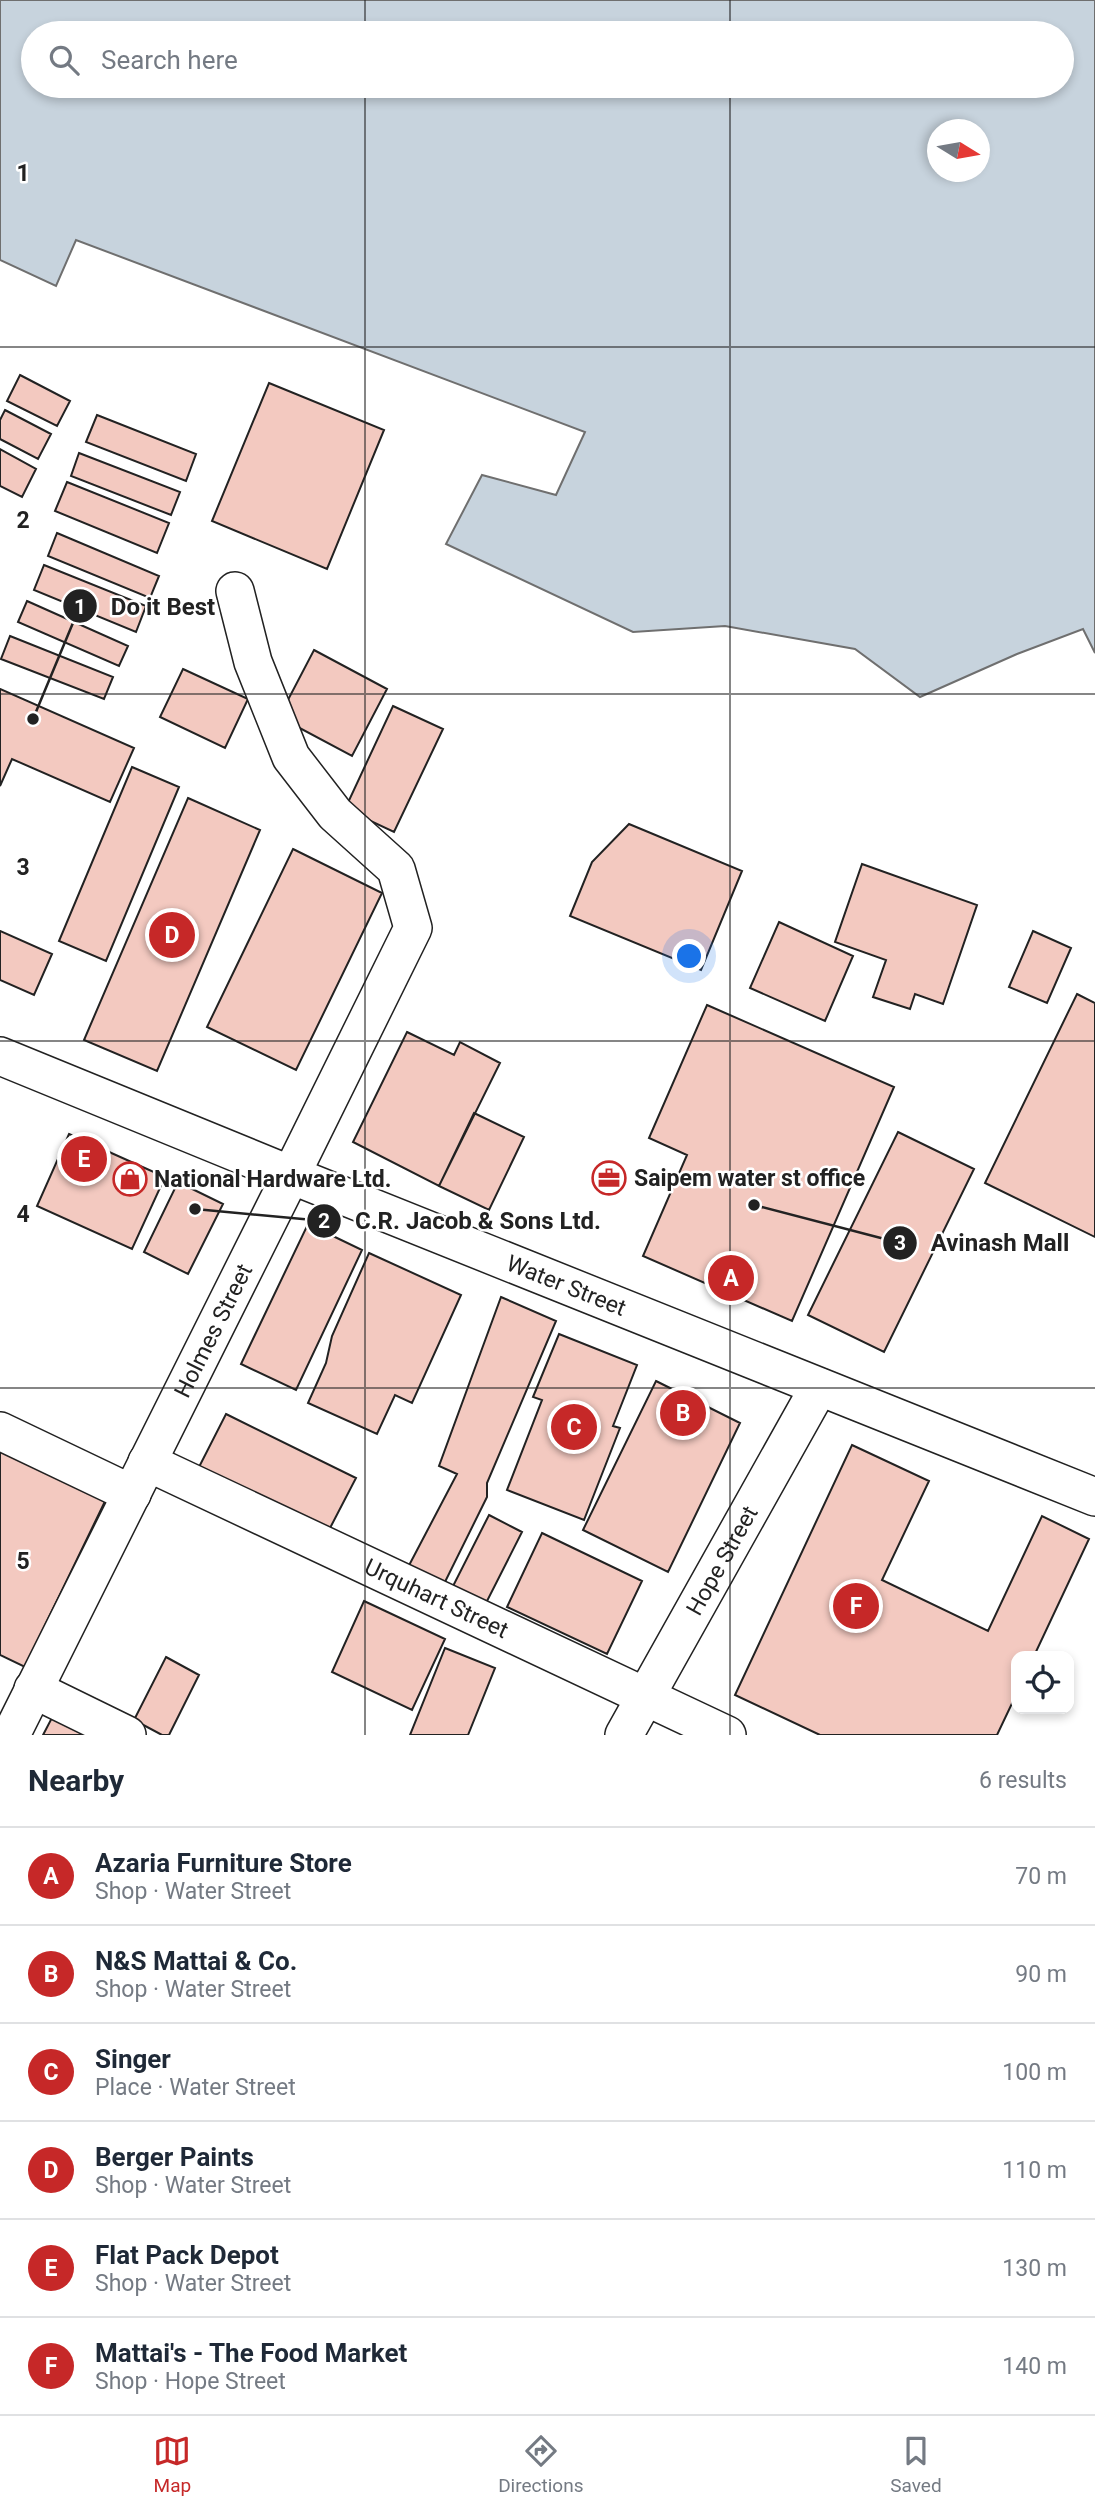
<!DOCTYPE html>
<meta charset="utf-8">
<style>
body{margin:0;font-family:Roboto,sans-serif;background:#f2f2f3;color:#1f2937}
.controls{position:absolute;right:21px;bottom:21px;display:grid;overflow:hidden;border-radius:14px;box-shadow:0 4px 10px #0003}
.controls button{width:63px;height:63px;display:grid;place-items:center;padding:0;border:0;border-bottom:2px solid #e0e1e3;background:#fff;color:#1f2937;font:35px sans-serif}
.compass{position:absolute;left:927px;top:119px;width:63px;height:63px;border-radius:50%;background:#fff;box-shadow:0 4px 10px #0003;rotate:101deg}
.you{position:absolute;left:690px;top:957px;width:24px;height:24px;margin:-18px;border:5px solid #fff;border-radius:50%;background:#1a73e8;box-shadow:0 0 0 10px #1a73e833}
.badge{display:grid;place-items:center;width:46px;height:46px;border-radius:50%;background:#c62828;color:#fff;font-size:23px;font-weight:700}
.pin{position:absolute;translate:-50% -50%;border:4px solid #fff;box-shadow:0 2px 7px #0006}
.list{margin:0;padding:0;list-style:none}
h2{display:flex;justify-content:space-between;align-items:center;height:91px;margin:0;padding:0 28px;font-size:30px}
h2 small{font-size:23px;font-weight:400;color:#747a83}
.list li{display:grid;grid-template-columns:46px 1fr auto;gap:21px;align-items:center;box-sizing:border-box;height:98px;padding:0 28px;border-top:2px solid #e0e1e3}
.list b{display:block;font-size:26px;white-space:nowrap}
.list p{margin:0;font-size:23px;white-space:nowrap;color:#747a83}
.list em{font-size:23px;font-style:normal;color:#747a83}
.icon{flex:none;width:38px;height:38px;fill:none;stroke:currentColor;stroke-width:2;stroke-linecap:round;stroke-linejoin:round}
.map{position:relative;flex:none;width:1095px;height:1735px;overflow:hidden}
.search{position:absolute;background:#fff;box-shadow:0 4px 10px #0003;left:21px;right:21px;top:21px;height:77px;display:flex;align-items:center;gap:18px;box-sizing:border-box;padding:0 24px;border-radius:38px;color:#747a83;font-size:26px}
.sheet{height:679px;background:#fff}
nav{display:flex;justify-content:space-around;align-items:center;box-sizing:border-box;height:98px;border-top:2px solid #e0e1e3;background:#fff;font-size:19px;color:#747a83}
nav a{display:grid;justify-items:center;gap:4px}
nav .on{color:#c62828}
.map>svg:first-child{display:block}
.water{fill:#c7d3dd;stroke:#6f6f6f;stroke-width:2;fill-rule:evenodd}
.building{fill:#f3c9c0;stroke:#222;stroke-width:2}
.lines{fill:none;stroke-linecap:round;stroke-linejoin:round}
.minor-casing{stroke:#222;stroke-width:40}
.minor{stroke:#fff;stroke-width:37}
.grid{fill:none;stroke:#222;stroke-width:2;stroke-opacity:0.55}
.labels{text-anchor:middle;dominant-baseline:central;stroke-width:5;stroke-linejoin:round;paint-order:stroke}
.poi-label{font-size:23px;font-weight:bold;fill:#222;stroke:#fff;text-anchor:start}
.street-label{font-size:23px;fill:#222;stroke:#fff}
.grid-label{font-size:23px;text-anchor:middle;font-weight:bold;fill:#222;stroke:#fff;stroke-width:5;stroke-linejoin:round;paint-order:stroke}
.leader{fill:none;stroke:#222;stroke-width:2.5}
.callout-dot{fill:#222;stroke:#fff;stroke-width:2.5}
.mark-label{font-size:21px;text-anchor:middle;font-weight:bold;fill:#fff}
.callout-label{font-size:24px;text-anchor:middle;font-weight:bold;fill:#222;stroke:#fff;stroke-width:5;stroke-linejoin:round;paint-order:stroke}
</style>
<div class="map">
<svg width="1095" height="1735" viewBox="0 0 1095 1735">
<rect width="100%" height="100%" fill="#fff"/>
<path class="water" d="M 0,0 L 1095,0 L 1095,653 L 1083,629 L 1017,654 L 920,697 L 855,649 L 725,626 L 633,632 L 446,544 L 482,475 L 556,495 L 585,432 L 76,240 L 56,286 L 0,260 ZM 33,33 L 1062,33 L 1062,86 L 33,86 ZM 937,130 L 979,130 L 979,172 L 937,172 Z"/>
<path class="building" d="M 20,375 L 70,401 L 57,426 L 7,401 Z
M 269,383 L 384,430 L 327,569 L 212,521 Z
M 5,410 L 51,434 L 38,459 L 0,439 L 0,420 Z
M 97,415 L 196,454 L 186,481 L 86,442 Z
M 0,449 L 36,469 L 22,497 L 0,486 Z
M 79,453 L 180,492 L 171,515 L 71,476 Z
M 67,482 L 169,523 L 157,553 L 55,511 Z
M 57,533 L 159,576 L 150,598 L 48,556 Z
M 44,565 L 146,606 L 136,632 L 34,590 Z
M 27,601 L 128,646 L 119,666 L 18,622 Z
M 10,636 L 113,677 L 104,699 L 1,659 Z
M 314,650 L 387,689 L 352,756 L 279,717 Z
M 183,669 L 248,699 L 225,748 L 160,717 Z
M 0,689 L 134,748 L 110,802 L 12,759 L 0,786 Z
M 393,706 L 443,729 L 394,832 L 345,809 Z
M 132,767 L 179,787 L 106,961 L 59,941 Z
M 188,798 L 260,830 L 157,1071 L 84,1040 Z
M 629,824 L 742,871 L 701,970 L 570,916 L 592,862 Z
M 293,849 L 382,893 L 296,1070 L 207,1027 Z
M 862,864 L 977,905 L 943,1004 L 915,994 L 910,1009 L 873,997 L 886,960 L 835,942 Z
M 779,922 L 853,956 L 825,1021 L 750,988 Z
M 0,931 L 52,954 L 34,995 L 0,980 Z
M 1033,931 L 1071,948 L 1047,1003 L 1009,987 Z
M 1077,994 L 1095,1003 L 1095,1237 L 985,1183 Z
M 707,1005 L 894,1087 L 792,1321 L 643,1256 L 687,1155 L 649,1138 Z
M 407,1032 L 454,1055 L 460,1042 L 500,1063 L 439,1186 L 353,1142 Z
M 474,1113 L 524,1137 L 489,1210 L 439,1186 Z
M 898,1132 L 974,1169 L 884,1352 L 808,1315 Z
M 69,1134 L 165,1177 L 132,1249 L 37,1206 Z
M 178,1182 L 223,1204 L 188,1274 L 144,1252 Z
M 308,1224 L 362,1250 L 296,1390 L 241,1364 Z
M 369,1253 L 461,1295 L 412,1403 L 395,1395 L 377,1434 L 308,1403 L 326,1363 L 332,1336 Z
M 501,1297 L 556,1321 L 487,1483 L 487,1497 L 442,1588 L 405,1573 L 457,1474 L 439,1466 Z
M 559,1334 L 637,1365 L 613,1426 L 620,1428 L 584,1520 L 507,1490 L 542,1400 L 533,1397 Z
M 656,1381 L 740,1423 L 668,1572 L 583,1530 Z
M 226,1414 L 356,1478 L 329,1530 L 199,1467 Z
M 0,1439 L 109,1493 L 25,1667 L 0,1655 Z
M 852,1445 L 929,1481 L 882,1580 L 988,1631 L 1042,1516 L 1089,1539 L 1034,1656 L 1016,1656 L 1016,1695 L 997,1735 L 820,1735 L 735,1695 Z
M 489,1515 L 522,1532 L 482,1611 L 449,1594 Z
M 542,1533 L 642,1581 L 607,1654 L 507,1607 Z
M 364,1601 L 445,1639 L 412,1710 L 332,1672 Z
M 445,1648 L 495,1668 L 468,1735 L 410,1735 Z
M 166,1657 L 199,1675 L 169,1735 L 162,1735 L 134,1720 Z
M 56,1710 L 104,1735 L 43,1735 Z"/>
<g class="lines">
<defs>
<g id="minor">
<path id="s1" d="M 0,1056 L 291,1175 L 1095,1497"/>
<path d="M 0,1431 L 132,1494"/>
<path id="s2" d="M 147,1462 L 727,1735"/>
<path d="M 33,1689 L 127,1735"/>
<path id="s3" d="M 11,1735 L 291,1175 L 413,928 L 396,869 L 335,814 L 291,757 L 253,662 L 235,591"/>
<path id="s4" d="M 624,1735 L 819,1387"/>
</g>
</defs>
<use href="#minor" class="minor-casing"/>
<use href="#minor" class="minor"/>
</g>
<path class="grid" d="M 365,0 L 365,33M 730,0 L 730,33M 365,86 L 365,1735M 730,86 L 730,1735M 0,347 L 1095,347M 0,694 L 1095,694M 0,1041 L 1095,1041M 0,1388 L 1095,1388"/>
<defs>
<symbol id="office-ring" viewBox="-11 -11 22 22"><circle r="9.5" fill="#fff" stroke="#c62828" stroke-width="1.5"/><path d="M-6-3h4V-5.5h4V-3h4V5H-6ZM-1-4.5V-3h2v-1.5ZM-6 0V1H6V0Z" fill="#c62828"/></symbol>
<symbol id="shop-ring" viewBox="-11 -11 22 22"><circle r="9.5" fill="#fff" stroke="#c62828" stroke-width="1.5"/><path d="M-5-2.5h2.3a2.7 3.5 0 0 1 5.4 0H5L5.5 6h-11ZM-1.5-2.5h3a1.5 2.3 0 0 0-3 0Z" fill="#c62828"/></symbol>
</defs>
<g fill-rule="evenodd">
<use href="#office-ring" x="590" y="1159" width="38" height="38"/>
<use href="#shop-ring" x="111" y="1160" width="38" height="38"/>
</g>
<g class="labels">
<g class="poi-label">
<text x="634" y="1178">Saipem water st office</text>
<text x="154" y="1179">National Hardware Ltd.</text>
</g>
<g class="street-label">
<text stroke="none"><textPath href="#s1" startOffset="611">Water Street</textPath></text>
<text stroke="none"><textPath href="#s3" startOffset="452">Holmes Street</textPath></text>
<text stroke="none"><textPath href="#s4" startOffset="200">Hope Street</textPath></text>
<text stroke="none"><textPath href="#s2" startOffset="320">Urquhart Street</textPath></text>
</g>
</g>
<g class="grid-label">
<text x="23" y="181">1</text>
<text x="23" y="528">2</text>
<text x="23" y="875">3</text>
<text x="23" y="1222">4</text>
<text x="23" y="1569">5</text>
</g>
<path class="leader" d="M33 719L80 606M195 1209L324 1221M754 1205L900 1243"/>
<g class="callout-dot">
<circle cx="33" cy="719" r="7"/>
<circle cx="195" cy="1209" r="7"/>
<circle cx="754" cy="1205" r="7"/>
<circle cx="80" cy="606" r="18"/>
<circle cx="324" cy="1221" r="18"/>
<circle cx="900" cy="1243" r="18"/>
</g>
<g class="mark-label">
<text x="80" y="614">1</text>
<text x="324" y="1228">2</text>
<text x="900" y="1250">3</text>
</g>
<g class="callout-label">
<text x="163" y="615">Do it Best</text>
<text x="478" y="1229">C.R. Jacob &amp; Sons Ltd.</text>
<text x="1000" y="1251">Avinash Mall</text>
</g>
</svg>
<div class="controls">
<button><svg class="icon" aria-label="locate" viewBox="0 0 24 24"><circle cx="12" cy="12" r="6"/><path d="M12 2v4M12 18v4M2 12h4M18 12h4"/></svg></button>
</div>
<svg class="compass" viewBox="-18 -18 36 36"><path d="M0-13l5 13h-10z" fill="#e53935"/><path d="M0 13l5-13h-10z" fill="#747a83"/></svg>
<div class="you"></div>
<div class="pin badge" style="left:731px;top:1278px">A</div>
<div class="pin badge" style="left:683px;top:1413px">B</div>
<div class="pin badge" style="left:574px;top:1427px">C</div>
<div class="pin badge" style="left:172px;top:935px">D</div>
<div class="pin badge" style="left:84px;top:1159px">E</div>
<div class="pin badge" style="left:856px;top:1606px">F</div>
<div class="search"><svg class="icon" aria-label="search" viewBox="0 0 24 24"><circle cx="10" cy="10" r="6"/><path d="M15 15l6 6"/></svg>Search here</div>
</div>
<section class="sheet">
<h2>Nearby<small>6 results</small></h2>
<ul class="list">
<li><span class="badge">A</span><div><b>Azaria Furniture Store</b><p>Shop · Water Street</p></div><em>70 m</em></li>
<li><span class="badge">B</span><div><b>N&amp;S Mattai &amp; Co.</b><p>Shop · Water Street</p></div><em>90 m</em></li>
<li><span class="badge">C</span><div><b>Singer</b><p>Place · Water Street</p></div><em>100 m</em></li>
<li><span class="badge">D</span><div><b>Berger Paints</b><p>Shop · Water Street</p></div><em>110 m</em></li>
<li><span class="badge">E</span><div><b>Flat Pack Depot</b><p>Shop · Water Street</p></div><em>130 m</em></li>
<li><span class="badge">F</span><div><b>Mattai's - The Food Market</b><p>Shop · Hope Street</p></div><em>140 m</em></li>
</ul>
</section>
<nav>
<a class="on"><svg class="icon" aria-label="map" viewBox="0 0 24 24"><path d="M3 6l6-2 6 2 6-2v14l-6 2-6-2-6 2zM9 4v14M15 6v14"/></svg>Map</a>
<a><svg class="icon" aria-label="directions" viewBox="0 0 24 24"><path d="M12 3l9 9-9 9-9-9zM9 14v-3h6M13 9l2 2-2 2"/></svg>Directions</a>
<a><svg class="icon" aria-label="saved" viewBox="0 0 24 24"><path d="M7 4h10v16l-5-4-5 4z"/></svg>Saved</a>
</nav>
